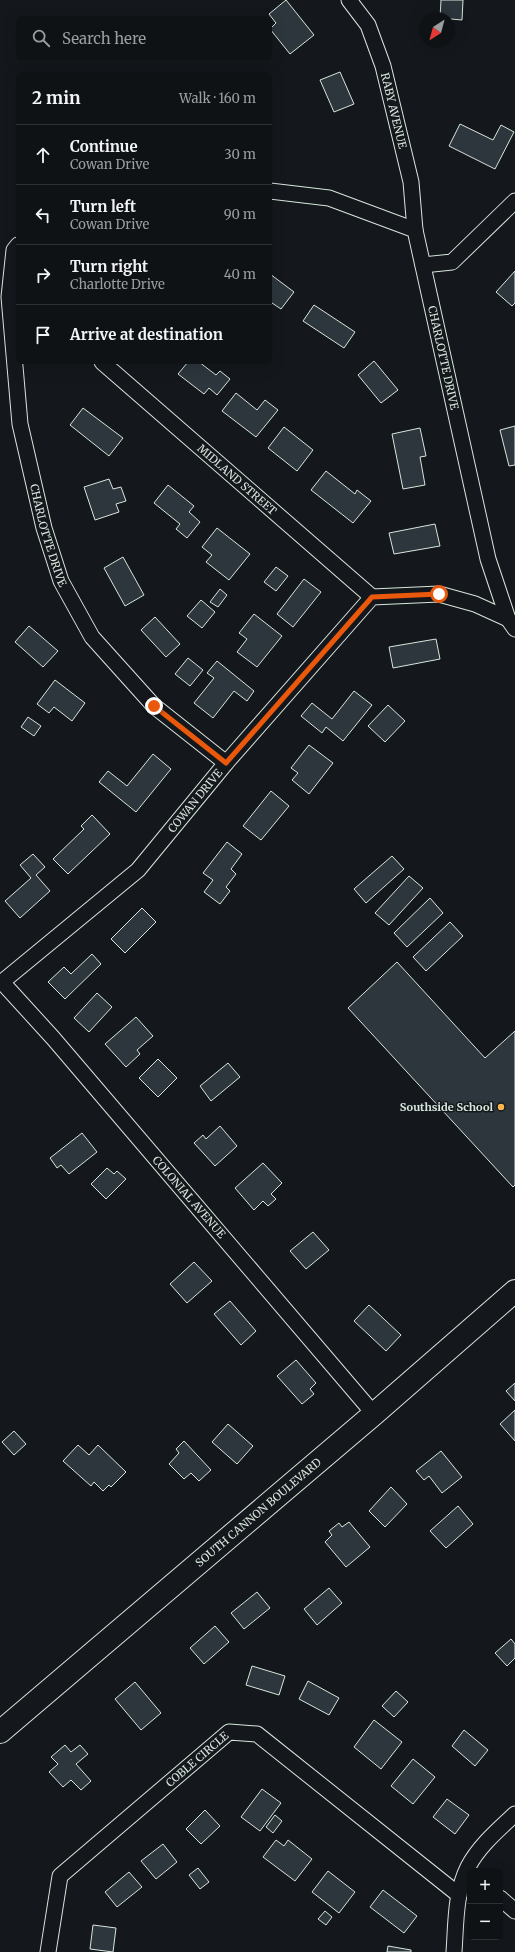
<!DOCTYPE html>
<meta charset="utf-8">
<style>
body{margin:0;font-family:Merriweather,serif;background:#1d2022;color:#f1f3f6}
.controls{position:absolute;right:12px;bottom:12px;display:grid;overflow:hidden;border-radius:6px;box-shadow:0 4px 16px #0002}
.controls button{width:36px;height:36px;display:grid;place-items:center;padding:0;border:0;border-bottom:1px solid #2f3234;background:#0f1215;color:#f1f3f6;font:20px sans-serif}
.compass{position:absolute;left:419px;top:12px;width:36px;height:36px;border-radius:50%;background:#0f1215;box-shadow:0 4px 16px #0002;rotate:216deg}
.stop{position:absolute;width:12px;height:12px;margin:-9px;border:3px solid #ea580c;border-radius:50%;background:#fff}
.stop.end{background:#ea580c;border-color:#fff;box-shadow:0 1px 4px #0008}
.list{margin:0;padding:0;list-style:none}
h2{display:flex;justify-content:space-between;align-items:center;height:52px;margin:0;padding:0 16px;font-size:17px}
h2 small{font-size:13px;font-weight:400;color:#9b9ea0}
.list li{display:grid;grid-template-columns:26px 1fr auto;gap:12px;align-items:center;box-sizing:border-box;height:60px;padding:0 16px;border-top:1px solid #2f3234}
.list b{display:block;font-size:15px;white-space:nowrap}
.list p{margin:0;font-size:13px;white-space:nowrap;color:#9b9ea0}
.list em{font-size:13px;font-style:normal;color:#9b9ea0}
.icon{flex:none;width:22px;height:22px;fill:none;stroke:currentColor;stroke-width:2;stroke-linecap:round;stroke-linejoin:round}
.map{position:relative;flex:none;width:515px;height:1952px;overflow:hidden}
.search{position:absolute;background:#0f1215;box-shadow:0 4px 16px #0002;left:16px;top:16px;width:256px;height:44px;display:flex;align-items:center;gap:10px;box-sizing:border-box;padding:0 14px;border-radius:6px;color:#9b9ea0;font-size:15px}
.panel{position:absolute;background:#0f1215;box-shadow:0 4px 16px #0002;left:16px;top:72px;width:256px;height:292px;border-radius:6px}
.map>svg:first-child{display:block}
.building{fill:#2c363c;stroke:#d8e6dc}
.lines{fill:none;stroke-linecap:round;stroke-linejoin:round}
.minor-casing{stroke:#d8e6dc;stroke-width:17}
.trunk-casing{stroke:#d8e6dc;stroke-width:24}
.minor{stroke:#14181c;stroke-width:15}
.trunk{stroke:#14181c;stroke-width:22}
.route{stroke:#ea580c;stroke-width:5}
.poi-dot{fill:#ffb74d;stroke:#14181c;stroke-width:1.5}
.labels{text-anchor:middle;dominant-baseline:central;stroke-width:3;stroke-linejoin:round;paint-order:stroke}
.street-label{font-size:11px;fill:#d8e6dc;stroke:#14181c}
.poi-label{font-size:11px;font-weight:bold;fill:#d8e6dc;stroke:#14181c;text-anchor:end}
</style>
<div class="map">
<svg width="515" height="1952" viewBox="0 0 515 1952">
<rect width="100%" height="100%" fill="#14181c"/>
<path class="building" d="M 286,0 L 314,35 L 290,54 L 270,29 L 276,23 L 269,14 Z
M 441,0 L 463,0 L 462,20 L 440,18 Z
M 340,72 L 354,104 L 334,112 L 320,80 Z
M 460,124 L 493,140 L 501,125 L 514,132 L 495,169 L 449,146 Z
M 515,271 L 515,303 L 512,306 L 496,292 Z
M 270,274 L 294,292 L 281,309 L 272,303 L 270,306 Z
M 314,305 L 355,332 L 344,348 L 303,321 Z
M 374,361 L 398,390 L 381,403 L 358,375 Z
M 188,362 L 199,362 L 216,375 L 220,371 L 230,379 L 217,395 L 209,388 L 204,394 L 178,374 Z
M 236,393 L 257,410 L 265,400 L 278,410 L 256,437 L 222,411 Z
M 83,408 L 123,438 L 109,456 L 70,425 Z
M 515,426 L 515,465 L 509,466 L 500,430 Z
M 284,427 L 313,450 L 297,471 L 268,448 Z
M 420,428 L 426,456 L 420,457 L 425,485 L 403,489 L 392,434 Z
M 326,471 L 355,494 L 357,490 L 371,501 L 353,523 L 311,490 Z
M 109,479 L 113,489 L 121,487 L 126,501 L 116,504 L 119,512 L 95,520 L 84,487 Z
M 168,485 L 194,506 L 189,512 L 200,522 L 187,538 L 176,529 L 180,524 L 154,503 Z
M 435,524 L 440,546 L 394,554 L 389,533 Z
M 217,528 L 250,554 L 229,580 L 206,562 L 212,555 L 202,547 Z
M 123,557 L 144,595 L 125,606 L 104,568 Z
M 276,567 L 288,576 L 276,591 L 264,582 Z
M 304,579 L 321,592 L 293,627 L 277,614 Z
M 220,589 L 227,595 L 218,607 L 210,602 Z
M 201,600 L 215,612 L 202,628 L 187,616 Z
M 254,614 L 282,636 L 257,667 L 237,652 L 247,639 L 239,633 Z
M 155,617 L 180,644 L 166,657 L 141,630 Z
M 29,626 L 58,651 L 43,667 L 15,642 Z
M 436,639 L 440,659 L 393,668 L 389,647 Z
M 188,658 L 203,670 L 190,686 L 175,674 Z
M 217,661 L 254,691 L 247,701 L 234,691 L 213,718 L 194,703 L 214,678 L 207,673 Z
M 55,680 L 85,703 L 72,721 L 54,707 L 49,713 L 37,704 Z
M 354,691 L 372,705 L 343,741 L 326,727 L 322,733 L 301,716 L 312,703 L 332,719 Z
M 388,705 L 405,721 L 385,742 L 368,726 Z
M 28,717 L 41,726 L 34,736 L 21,727 Z
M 309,745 L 333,763 L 309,794 L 292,780 L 298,773 L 291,768 Z
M 153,754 L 171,769 L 136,812 L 99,782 L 108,771 L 127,786 Z
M 271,791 L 289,806 L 261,840 L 243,826 Z
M 92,815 L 110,834 L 68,874 L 53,859 L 84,829 L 81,826 Z
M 227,842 L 242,854 L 231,869 L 236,874 L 226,887 L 230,891 L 220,904 L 204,892 L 213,880 L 203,873 Z
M 33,854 L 45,867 L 36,875 L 50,891 L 20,918 L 5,901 L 31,878 L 20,865 Z
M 392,856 L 404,869 L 366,903 L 354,889 Z
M 409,876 L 423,888 L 389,925 L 375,913 Z
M 430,898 L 443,913 L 407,947 L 394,933 Z
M 142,908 L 156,922 L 125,953 L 111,939 Z
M 450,922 L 463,936 L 426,971 L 413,957 Z
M 92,954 L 101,964 L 65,999 L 48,982 L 64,967 L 71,974 Z
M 397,962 L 485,1058 L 515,1031 L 515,1185 L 513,1187 L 348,1008 Z
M 97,993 L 112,1007 L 89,1032 L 74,1018 Z
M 136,1017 L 153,1036 L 137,1050 L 140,1054 L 126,1067 L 105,1044 Z
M 158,1059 L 177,1078 L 158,1097 L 139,1078 Z
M 228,1063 L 240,1077 L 211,1101 L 200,1086 Z
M 220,1126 L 237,1146 L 215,1166 L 194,1143 L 203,1135 L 206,1139 Z
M 82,1133 L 97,1152 L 69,1174 L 61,1165 L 57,1168 L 50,1158 Z
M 263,1163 L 282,1183 L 271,1194 L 276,1199 L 268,1206 L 263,1201 L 254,1210 L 235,1188 Z
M 107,1168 L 114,1174 L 117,1171 L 126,1179 L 106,1199 L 91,1184 Z
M 313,1232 L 329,1250 L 306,1269 L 290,1251 Z
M 194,1262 L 212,1281 L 187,1303 L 170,1284 Z
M 230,1301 L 256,1331 L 241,1345 L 214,1314 Z
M 369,1305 L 401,1335 L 386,1351 L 354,1321 Z
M 296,1360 L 316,1383 L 310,1389 L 314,1394 L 302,1404 L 277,1376 Z
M 515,1383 L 515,1401 L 506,1391 Z
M 515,1410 L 515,1441 L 500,1424 Z
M 228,1424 L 253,1446 L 237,1464 L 212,1442 Z
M 14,1431 L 26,1444 L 14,1455 L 2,1442 Z
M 184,1441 L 211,1470 L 199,1481 L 191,1473 L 184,1479 L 169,1464 L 179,1453 L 176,1449 Z
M 78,1445 L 89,1455 L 98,1445 L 126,1472 L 111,1487 L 109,1485 L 103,1491 L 94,1482 L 91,1486 L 63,1461 Z
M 441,1451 L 462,1477 L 442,1493 L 429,1476 L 424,1480 L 416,1471 Z
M 391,1487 L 407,1504 L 385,1527 L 369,1511 Z
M 458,1506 L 473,1524 L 446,1548 L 430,1531 Z
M 349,1522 L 370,1547 L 346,1567 L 325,1542 L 332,1535 L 329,1531 L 339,1523 L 342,1527 Z
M 329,1588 L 342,1603 L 317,1625 L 304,1609 Z
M 257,1592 L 270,1608 L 244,1629 L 231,1613 Z
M 215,1626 L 229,1642 L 204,1664 L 190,1648 Z
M 511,1639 L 515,1644 L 515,1658 L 507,1666 L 495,1653 Z
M 252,1666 L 285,1676 L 279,1695 L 246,1685 Z
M 308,1681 L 339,1698 L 329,1715 L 299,1699 Z
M 135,1682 L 161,1713 L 141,1730 L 115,1699 Z
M 396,1691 L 408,1702 L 394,1717 L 382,1706 Z
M 374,1720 L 402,1742 L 381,1769 L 354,1747 Z
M 464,1730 L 488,1750 L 475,1766 L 452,1746 Z
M 65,1745 L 71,1752 L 80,1745 L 88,1754 L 76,1764 L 91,1781 L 81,1790 L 71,1780 L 63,1787 L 49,1772 L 58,1764 L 51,1757 Z
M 413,1759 L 435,1777 L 413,1804 L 391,1786 Z
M 262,1789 L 281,1803 L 260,1831 L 241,1817 Z
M 447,1799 L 469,1815 L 455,1834 L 433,1817 Z
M 205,1810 L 220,1826 L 201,1844 L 186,1829 Z
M 275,1815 L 282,1821 L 273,1833 L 266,1827 Z
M 276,1840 L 284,1846 L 288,1840 L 312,1859 L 295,1881 L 263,1857 Z
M 163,1844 L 177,1862 L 156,1879 L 141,1861 Z
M 198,1868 L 209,1882 L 200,1889 L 189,1875 Z
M 328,1871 L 355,1892 L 339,1913 L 312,1892 Z
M 129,1872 L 142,1887 L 117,1907 L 105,1892 Z
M 383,1890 L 417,1916 L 404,1933 L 370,1907 Z
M 325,1911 L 332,1917 L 326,1925 L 318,1919 Z
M 93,1925 L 116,1928 L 113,1952 L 90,1949 Z
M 388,1946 L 411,1950 L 411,1952 L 387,1952 Z"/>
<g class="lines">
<defs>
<g id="minor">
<path id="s1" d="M 349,0 L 368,25 L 383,66 L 411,182 L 415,230"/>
<path id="s2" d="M 270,191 L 329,198 L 415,230 L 488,559 L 508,619 L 515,629"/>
<path id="s3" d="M 18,245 L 14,250 L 9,297 L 20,424 L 44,528 L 61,581 L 92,637 L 154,706 L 226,763"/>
<path d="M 423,265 L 452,262 L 515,201"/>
<path id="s4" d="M 102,362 L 372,597"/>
<path id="s5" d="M 374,1414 L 53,1038 L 2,982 L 138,870 L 226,763 L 372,597 L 439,594 L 475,604 L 508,619"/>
<path d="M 500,1898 L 515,1911"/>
<path id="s6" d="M 48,1952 L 60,1876 L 229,1732 L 257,1734 L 459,1895"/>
<path d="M 454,1952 C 456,1924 455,1893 468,1867 C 479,1846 498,1830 515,1814"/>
</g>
<g id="trunk">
<path id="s7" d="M 0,1732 L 374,1414 L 515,1291"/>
</g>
</defs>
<use href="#minor" class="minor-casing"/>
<use href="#trunk" class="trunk-casing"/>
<use href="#minor" class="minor"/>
<use href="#trunk" class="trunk"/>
</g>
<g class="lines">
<path class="route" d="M 154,706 L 226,763 L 372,597 L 439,594"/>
</g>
<circle class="poi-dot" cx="501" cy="1107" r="4"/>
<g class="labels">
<g class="street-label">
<text stroke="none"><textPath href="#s1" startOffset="121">RABY AVENUE</textPath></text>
<text stroke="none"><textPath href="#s2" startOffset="282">CHARLOTTE DRIVE</textPath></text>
<text stroke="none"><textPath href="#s4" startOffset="179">MIDLAND STREET</textPath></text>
<text stroke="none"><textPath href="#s3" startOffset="296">CHARLOTTE DRIVE</textPath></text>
<text stroke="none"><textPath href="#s5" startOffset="836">COWAN DRIVE</textPath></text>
<text transform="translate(189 1197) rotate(49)">COLONIAL AVENUE</text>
<text stroke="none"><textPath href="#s7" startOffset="339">SOUTH CANNON BOULEVARD</textPath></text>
<text stroke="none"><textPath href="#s6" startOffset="257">COBLE CIRCLE</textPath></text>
</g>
<g class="poi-label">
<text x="493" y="1107">Southside School</text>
</g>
</g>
</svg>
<div class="controls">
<button>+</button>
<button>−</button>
</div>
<svg class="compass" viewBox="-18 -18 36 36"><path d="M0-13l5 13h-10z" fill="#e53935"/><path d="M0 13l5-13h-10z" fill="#9b9ea0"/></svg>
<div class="stop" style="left:439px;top:594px"></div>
<div class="stop end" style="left:154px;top:706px"></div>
<div class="search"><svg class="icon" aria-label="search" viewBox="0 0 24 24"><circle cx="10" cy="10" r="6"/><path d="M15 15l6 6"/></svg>Search here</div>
<section class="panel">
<h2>2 min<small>Walk · 160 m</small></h2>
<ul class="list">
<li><svg class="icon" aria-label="ahead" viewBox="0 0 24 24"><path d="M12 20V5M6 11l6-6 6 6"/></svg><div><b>Continue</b><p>Cowan Drive</p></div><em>30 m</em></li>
<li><svg class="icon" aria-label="left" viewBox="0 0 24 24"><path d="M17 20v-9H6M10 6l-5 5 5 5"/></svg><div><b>Turn left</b><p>Cowan Drive</p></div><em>90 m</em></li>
<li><svg class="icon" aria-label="right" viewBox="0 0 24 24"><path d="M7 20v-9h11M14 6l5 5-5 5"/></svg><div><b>Turn right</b><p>Charlotte Drive</p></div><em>40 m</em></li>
<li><svg class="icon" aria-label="arrive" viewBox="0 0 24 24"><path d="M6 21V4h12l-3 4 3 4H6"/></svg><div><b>Arrive at destination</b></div></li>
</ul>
</section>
</div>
